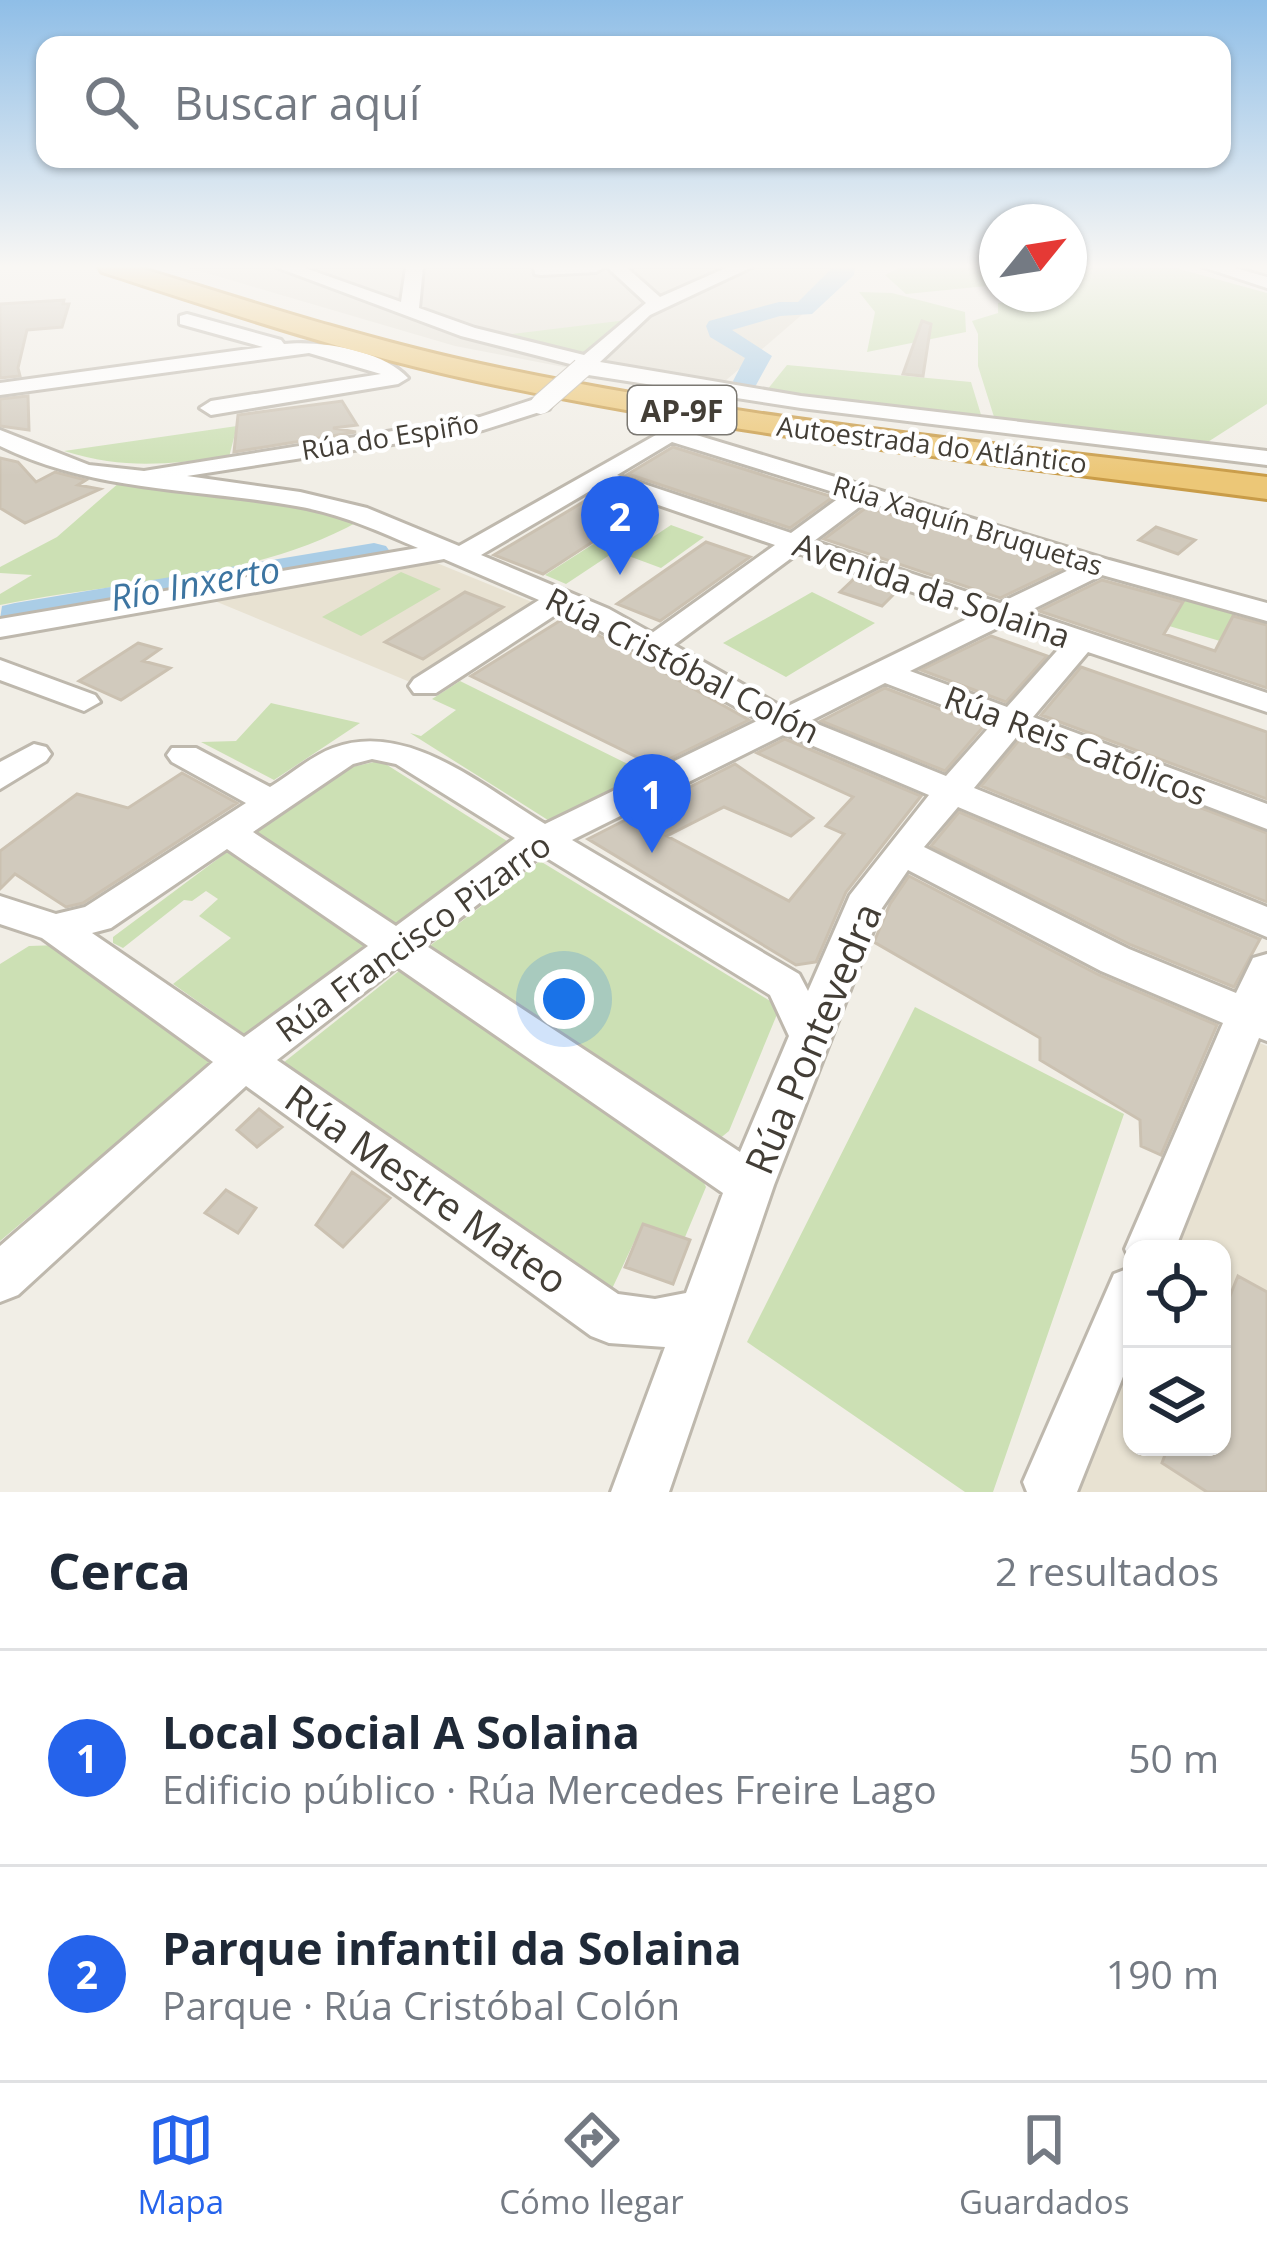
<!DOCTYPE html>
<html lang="es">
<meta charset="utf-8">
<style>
body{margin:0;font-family:"Open Sans",sans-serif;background:#f2f2f3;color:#1f2937}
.controls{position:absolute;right:36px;bottom:36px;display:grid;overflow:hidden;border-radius:24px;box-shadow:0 3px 9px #0004}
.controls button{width:108px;height:108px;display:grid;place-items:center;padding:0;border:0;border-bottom:3px solid #e0e1e3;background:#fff;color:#1f2937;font:60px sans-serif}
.compass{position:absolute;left:979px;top:204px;width:108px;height:108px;border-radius:50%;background:#fff;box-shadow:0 3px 9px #0004;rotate:60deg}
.you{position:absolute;left:564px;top:999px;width:42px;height:42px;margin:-30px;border:9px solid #fff;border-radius:50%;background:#1a73e8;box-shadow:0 0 0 18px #1a73e833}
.badge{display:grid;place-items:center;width:78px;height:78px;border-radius:50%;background:#2563eb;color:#fff;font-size:39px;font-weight:700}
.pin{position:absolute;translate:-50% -99px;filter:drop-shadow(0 3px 6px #0008)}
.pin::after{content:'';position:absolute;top:63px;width:42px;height:36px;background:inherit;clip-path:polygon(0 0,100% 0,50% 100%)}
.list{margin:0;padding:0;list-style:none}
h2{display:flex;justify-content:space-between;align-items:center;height:156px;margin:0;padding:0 48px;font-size:51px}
h2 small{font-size:39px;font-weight:400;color:#747a83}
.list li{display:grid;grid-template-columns:78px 1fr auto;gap:36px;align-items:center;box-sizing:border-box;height:216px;padding:0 48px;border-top:3px solid #e0e1e3}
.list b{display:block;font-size:45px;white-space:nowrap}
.list p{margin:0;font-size:39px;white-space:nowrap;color:#747a83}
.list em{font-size:39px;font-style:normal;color:#747a83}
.icon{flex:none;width:66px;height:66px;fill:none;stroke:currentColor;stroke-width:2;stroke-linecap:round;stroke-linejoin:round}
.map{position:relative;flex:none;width:1267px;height:1492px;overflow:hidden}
.search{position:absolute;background:#fff;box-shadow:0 3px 9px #0004;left:36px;right:36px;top:36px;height:132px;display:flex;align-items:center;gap:30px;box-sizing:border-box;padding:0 42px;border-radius:24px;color:#747a83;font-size:45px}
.sheet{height:588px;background:#fff}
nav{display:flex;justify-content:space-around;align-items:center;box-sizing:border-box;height:168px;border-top:3px solid #e0e1e3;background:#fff;font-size:33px;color:#747a83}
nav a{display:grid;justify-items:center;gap:6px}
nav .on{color:#2563eb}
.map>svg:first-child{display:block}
.residential{fill:#e4e0d5}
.education{fill:#e8e2d2}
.green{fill:#cce0b4}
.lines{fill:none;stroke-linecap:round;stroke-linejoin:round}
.river{fill:#aacde6;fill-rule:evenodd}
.building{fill:#d1cabd;stroke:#cbc1b1;stroke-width:3}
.minor-casing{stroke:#beb8ad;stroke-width:6}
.highway-casing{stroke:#c99c48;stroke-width:6}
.minor{fill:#fff;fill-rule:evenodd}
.highway{fill:#ecc777;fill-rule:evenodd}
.minor-bridge-casing{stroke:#beb8ad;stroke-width:22;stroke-linecap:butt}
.minor-bridge{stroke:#fff;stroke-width:20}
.labels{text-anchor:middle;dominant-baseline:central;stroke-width:9;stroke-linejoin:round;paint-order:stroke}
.far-street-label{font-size:27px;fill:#433e36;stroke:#fff}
.shield{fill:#fff;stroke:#7b7872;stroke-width:3}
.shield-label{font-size:30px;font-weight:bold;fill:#433e36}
.street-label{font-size:33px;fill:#433e36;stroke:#fff}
.water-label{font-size:36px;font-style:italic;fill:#3d75a1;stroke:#fff}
.near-street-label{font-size:39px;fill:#433e36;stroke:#fff}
</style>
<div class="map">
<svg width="1267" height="1492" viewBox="0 0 1267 1492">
<rect width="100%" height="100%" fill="#f1eee6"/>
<path class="residential" d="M 186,267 L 857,267 L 709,395 L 455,346 Z"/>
<path class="education" d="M 432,561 L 532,602 L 410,682 L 210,599 Z
M 1255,1041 L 1267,1046 L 1267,1492 L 1070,1492 L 1132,1341 L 1132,1447 L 1222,1447 L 1222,1249 L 1170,1249 Z"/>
<path class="green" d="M 901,267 L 997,267 L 997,285 L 906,294 L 885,275 Z
M 1069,267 L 1172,267 L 1267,293 L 1267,404 L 1200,447 L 995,420 L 978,366 L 978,334 L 972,321 L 998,313 L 998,303 L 1037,300 L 1023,294 L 1069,294 Z
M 859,292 L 892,293 L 965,312 L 966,332 L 867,352 L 875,312 Z
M 627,320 L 581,355 L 495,336 Z
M 787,365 L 971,382 L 982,418 L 767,390 Z
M 237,426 L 229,457 C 165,464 126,470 64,451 Z
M 120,482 L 293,502 L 359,521 C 253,581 118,581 0,605 L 0,594 L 32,575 L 0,573 L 0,567 L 57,537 Z
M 634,518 L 655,525 L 566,584 L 545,575 Z
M 671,525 L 704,537 L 661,568 L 626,555 Z
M 401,572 L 441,589 L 361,636 L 322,617 Z
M 812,592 L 875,623 L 786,677 L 723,643 Z
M 1186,598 L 1235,612 L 1220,641 L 1169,626 Z
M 460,681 L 650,775 L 551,822 L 410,733 L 421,736 L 456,710 L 432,699 Z
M 271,703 L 275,704 L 360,723 L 274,780 L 201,742 L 236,741 Z
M 374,762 L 384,763 L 507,841 L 392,926 L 255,832 L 348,768 Z
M 243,850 L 366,936 L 363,948 L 247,1036 L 173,984 L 231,938 L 199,916 L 218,899 L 206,891 L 192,901 L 184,900 L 123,948 L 113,943 L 113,937 L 227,852 Z
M 540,861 L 780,1007 L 729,1131 L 718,1140 L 427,948 Z
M 59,945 L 218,1058 L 0,1241 L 0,964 L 29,946 Z
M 399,971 L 415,971 L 698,1171 L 706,1187 L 680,1249 L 635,1240 L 610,1293 L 283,1063 Z
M 915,1007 L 1124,1114 L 993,1492 L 965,1492 L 747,1342 Z"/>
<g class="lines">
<path class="river" d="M 833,267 L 855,267 L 854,275 L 812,314 L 780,316 L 732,330 L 772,356 L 755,387 L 737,387 L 733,381 L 745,358 L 710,337 L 706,326 L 709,321 L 779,302 L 798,302 Z
M 374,543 L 386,546 L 391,553 L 386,560 L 15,625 L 0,619 L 2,606 L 15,603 Z"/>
</g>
<path class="building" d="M 64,300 L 63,304 L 69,304 L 62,327 L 27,330 L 18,368 L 20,376 L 0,378 L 0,304 Z
M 922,321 L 931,324 L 923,376 L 903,374 Z
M 28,396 L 29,430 L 0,426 L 0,399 Z
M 342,401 L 357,425 L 333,428 L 356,432 L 234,452 L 238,415 Z
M 673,447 L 833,497 L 790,528 L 628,474 Z
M 0,458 L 18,462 L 36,482 L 55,472 L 86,480 L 78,485 L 100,489 L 25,523 L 0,508 Z
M 585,501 L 631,517 L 543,574 L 494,555 Z
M 867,507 L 1063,568 L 1000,598 L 824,539 Z
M 1156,527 L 1195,540 L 1178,554 L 1139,540 Z
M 706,542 L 750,557 L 660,621 L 617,604 Z
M 856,577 L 897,591 L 882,606 L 840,592 Z
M 1102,580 L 1183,602 L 1164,634 L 1215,651 L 1233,616 L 1267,625 L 1267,688 L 1039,611 Z
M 465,592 L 503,607 L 423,659 L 385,642 Z
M 566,617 L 749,720 L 655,766 L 471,676 Z
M 991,636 L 1047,656 L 1006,702 L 921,670 Z
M 138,643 L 160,649 L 143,661 L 170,668 L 121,700 L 79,681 Z
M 1081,667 L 1267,732 L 1267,799 L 1041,715 Z
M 885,688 L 984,726 L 945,771 L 821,721 Z
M 785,739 L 921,796 L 846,892 L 816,962 L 796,965 L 588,839 L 735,764 L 813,818 L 791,836 L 724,807 L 667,836 L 789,901 L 844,834 L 826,826 L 853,797 L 757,753 Z
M 1020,739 L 1267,833 L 1267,902 L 981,786 Z
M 182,773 L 237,803 L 83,903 L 66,907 L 15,874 L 0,889 L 0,851 L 77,794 L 128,808 Z
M 959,812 L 1260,939 L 1234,987 L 1131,945 L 931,846 Z
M 909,876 L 1099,975 L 1217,1025 L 1161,1155 L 1141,1146 L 1140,1120 L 1040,1060 L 1040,1038 L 874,942 L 890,904 Z
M 259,1109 L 282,1127 L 257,1147 L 237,1130 Z
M 352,1172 L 390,1198 L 343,1247 L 316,1225 Z
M 226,1190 L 256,1208 L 238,1233 L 205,1213 Z
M 643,1224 L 690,1240 L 673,1284 L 625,1267 Z
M 1238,1276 L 1267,1292 L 1267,1492 L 1207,1492 L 1162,1463 L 1168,1447 L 1222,1447 L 1222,1316 Z"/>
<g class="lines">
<defs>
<path id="minor" d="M 276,267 L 302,267 L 401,302 L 406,268 L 423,267 L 419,308 L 475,328 L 584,355 L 646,303 L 607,267 L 626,267 L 660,297 L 728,267 L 752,267 L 650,315 L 600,362 L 801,396 L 1267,451 L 1267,465 L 801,408 L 582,374 L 575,372 L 574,365 L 461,336 Z
M 534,267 L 605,267 L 596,272 L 541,275 L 535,274 Z
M 1203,267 L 1231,267 L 1267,277 L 1267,288 Z
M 187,314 L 281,340 L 284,344 C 320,340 383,350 408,378 L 398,384 L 211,415 L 200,408 L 211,401 L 381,374 L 309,353 L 0,395 L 0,383 L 263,347 L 180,324 L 180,316 Z
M 541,397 L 552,404 L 549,409 L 483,430 L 187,476 L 300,492 L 367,508 L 459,546 L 670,427 L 1109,560 L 1267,603 L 1267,621 L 1102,575 L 1027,612 L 1267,693 L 1267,712 L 1088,652 L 1033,717 L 1267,804 L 1267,829 L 1019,734 L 974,788 L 1267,907 L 1267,937 L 958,807 L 924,847 L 1129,949 L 1236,993 L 1253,958 L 1267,954 L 1267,1041 L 1259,1038 L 1175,1249 L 1132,1249 L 1132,1264 L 1125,1249 L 1223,1023 L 1101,971 L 908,870 L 882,908 L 774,1185 L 669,1492 L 611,1492 L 665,1347 L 609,1343 L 591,1336 L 246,1086 L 18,1295 L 0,1302 L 0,1246 L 213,1062 L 42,938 L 0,924 L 0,896 L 56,914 L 85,907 L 246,803 L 172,762 L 167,755 L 172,748 L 196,748 L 270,787 C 290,775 311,756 333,748 C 408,720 483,787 545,824 L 759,720 L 563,610 L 436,693 L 414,693 L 409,686 L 414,679 L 539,600 L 444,559 L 0,637 L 0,619 L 418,548 C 378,531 339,513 296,506 C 195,488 93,492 0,446 L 0,430 L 89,465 L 144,471 L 480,417 ZM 672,442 L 843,495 L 791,533 L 617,475 ZM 600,485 L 775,545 L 652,633 L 609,609 L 481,555 ZM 866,502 L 1075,567 L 1000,603 L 814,541 ZM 798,553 L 977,614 L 784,708 L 674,645 ZM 1005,624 L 1063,644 L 1007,707 L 910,671 ZM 885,683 L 992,724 L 946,776 L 810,721 ZM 785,734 L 929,795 L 850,895 L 808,991 L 799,974 L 572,840 ZM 372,759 L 396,764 L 515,838 L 396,926 L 253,832 L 353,764 ZM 227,849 L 368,946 L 244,1037 L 92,933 L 111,928 ZM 542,855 L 770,995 L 789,1036 L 740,1152 L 425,945 ZM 397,967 L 723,1193 L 686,1293 L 655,1299 L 618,1294 L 277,1060 Z
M 0,660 L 95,695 L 100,702 L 84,711 L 0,680 Z
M 34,744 L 46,747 L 51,754 L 46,761 L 0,789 L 0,762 Z
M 1132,1267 L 1132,1354 L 1077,1492 L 1027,1492 L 1023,1482 L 1114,1274 Z"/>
<path id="highway" d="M 99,267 L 137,267 C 248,301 358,337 471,362 C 733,419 1001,444 1267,477 L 1267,499 C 1003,464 737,437 477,381 C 350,354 226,312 102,272 Z"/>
</defs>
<use href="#minor" class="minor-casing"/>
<use href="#highway" class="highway-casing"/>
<use href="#minor" class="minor"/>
<use href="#highway" class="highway"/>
<defs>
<path id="minor-bridge" d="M 541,404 L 582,368"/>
</defs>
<use href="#minor-bridge" class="minor-bridge-casing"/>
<use href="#minor-bridge" class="minor-bridge"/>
</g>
<linearGradient id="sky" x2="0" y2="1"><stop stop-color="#8fbee7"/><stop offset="0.56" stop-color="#f9f7f4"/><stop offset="1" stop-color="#f9f7f4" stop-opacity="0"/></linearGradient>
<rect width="1267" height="476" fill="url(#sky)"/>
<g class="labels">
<g class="far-street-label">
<text transform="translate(390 436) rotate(-9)">Rúa do Espiño</text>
<text transform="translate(932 444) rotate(7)">Autoestrada do Atlántico</text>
<text transform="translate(968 525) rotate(17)">Rúa Xaquín Bruquetas</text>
</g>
<rect class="shield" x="628" y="386" width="108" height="48" rx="9"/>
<g class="shield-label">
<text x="682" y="410">AP-9F</text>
</g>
<g class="street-label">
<text transform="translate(932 590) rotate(19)">Avenida da Solaina</text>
<text transform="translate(683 665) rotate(27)">Rúa Cristóbal Colón</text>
<text transform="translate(1076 745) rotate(21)">Rúa Reis Católicos</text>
<text transform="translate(413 937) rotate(-36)">Rúa Francisco Pizarro</text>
</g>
<g class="water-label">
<text transform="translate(195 583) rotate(-10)">Río Inxerto</text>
</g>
<g class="near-street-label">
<text transform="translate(812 1038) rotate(-67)">Rúa Pontevedra</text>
<text transform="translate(427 1188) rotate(35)">Rúa Mestre Mateo</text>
</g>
</g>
</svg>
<div class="controls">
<button><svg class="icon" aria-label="locate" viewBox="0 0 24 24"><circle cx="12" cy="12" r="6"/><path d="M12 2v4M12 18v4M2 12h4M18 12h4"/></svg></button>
<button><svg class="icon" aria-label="layers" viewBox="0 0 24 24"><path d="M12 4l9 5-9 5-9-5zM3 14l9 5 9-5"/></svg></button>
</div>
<svg class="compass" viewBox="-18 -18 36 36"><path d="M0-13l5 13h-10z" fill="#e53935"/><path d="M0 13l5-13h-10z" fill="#747a83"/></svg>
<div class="you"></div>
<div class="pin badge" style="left:652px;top:853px">1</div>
<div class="pin badge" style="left:620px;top:575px">2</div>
<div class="search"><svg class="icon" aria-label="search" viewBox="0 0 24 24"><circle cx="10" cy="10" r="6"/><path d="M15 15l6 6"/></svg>Buscar aquí</div>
</div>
<section class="sheet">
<h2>Cerca<small>2 resultados</small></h2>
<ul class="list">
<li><span class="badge">1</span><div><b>Local Social A Solaina</b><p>Edificio público · Rúa Mercedes Freire Lago</p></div><em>50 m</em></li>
<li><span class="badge">2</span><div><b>Parque infantil da Solaina</b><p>Parque · Rúa Cristóbal Colón</p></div><em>190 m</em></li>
</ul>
</section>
<nav>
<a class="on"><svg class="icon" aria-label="map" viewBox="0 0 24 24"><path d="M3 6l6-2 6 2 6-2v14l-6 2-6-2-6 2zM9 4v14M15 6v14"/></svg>Mapa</a>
<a><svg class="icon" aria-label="directions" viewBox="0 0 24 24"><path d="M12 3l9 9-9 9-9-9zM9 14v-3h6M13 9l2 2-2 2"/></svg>Cómo llegar</a>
<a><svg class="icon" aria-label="saved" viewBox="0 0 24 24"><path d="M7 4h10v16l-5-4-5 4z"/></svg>Guardados</a>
</nav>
